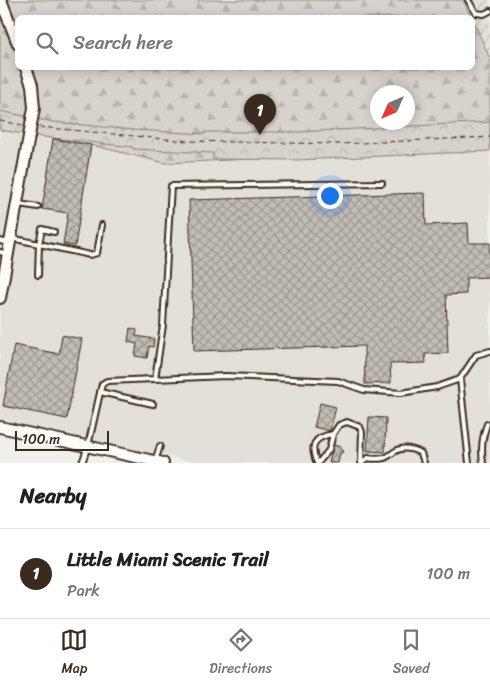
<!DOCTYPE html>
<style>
body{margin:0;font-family:Sriracha,sans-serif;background:#f6f6f6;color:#202124}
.compass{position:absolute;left:370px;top:85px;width:45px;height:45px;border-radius:50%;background:#fff;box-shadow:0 2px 12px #0003;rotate:225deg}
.scale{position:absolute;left:15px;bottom:12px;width:94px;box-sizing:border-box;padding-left:5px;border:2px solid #3b2a1e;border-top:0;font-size:14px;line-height:18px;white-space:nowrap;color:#3b2a1e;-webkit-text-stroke:4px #fdfcf7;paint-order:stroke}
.you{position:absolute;left:329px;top:195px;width:18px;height:18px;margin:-12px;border:4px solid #fff;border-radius:50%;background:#1a73e8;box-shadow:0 0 0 8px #1a73e833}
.badge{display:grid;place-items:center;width:32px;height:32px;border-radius:50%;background:#3b2a1e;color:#fff;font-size:16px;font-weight:700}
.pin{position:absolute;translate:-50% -41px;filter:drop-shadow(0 1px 2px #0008)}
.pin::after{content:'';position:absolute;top:26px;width:18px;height:15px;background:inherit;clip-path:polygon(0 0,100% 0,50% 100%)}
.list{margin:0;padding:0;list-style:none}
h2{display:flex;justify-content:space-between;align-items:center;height:65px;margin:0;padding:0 20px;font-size:21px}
h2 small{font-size:16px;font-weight:400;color:#757577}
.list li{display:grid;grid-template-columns:32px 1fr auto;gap:15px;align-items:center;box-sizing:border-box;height:90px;padding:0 20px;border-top:1px solid #e0e0e0}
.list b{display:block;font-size:19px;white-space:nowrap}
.list p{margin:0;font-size:16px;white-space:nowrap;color:#757577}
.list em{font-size:16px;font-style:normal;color:#757577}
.icon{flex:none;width:28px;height:28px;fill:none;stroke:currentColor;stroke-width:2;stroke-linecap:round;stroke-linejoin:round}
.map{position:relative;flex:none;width:490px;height:463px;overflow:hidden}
.search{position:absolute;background:#fff;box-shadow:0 2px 12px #0003;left:15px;right:15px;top:15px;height:55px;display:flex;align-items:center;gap:12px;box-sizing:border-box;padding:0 18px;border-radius:8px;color:#757577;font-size:19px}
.sheet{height:155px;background:#fff}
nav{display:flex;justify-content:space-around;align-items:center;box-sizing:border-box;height:70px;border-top:1px solid #e0e0e0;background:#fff;font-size:14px;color:#757577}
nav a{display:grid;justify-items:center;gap:2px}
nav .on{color:#3b2a1e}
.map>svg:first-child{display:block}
.built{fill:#e3e0da}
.industrial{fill:url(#industrial-furrows)}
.forest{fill:url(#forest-firs);stroke:#897e75;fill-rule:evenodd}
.park{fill:url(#park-crowns);stroke:#897e75}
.building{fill:url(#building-cross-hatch);stroke:#3b2a1e}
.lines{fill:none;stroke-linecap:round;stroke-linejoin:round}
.lane-casing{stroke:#3b2a1e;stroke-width:8}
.secondary-casing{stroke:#3b2a1e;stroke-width:14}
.path{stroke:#3b2a1e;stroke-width:1;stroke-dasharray:5 4;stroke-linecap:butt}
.lane{stroke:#fdfcf7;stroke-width:4}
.secondary{stroke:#fdfcf7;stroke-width:10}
</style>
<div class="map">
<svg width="490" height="463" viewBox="0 0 490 463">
<defs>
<pattern id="industrial-furrows" width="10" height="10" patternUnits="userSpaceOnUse" patternTransform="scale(1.25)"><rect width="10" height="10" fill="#e3e0da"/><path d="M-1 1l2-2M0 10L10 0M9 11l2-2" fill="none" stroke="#c4c0bb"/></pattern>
<pattern id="forest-firs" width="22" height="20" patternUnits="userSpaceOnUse" patternTransform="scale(1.25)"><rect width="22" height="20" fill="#d7d2cc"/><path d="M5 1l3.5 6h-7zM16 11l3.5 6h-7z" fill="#b9b4af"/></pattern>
<pattern id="park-crowns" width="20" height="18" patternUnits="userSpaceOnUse" patternTransform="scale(1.25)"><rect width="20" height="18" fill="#d7d2cc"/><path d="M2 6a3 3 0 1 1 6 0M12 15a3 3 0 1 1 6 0" fill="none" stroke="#b9b4af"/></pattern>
<pattern id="building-cross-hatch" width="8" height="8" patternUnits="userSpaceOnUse" patternTransform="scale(1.25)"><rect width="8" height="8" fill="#c1bcb4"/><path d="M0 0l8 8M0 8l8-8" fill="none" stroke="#9e9992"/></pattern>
</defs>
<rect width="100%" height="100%" fill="#f1efea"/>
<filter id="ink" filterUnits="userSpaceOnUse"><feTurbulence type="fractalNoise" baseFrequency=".02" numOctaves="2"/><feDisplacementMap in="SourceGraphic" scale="10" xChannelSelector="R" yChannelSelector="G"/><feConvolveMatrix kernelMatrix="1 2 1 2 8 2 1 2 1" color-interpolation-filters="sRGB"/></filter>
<g filter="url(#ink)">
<path class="built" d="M 0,129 L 91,145 L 490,148 L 490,463 L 198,463 L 0,420 Z"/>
<path class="industrial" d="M 443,0 L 490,0 L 490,116 L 472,68 L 472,18 L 450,17 Z"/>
<path class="forest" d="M 0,0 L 463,0 L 471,17 L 18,18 L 18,68 L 472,68 L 473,20 L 490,59 L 490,148 L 165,163 L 91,145 L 0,129 ZM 378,92 L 408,92 L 408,122 L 378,122 Z"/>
<path class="park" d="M 0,111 L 53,122 L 134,130 L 205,134 L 204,132 L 298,132 L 490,122 L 490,151 L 297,160 L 213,159 L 213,153 L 133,149 L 133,147 L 36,136 L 0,130 Z"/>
<path class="building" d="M 53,139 L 91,145 L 75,246 L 63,244 L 68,213 L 42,209 Z
M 425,193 L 426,225 L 468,223 L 469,243 L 490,243 L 490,277 L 466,278 L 466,294 L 446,295 L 448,353 L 425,354 L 426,363 L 390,364 L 391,383 L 365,384 L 364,346 L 194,351 L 189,200 Z
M 130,328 L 137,330 L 136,336 L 154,339 L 153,347 L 149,346 L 147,358 L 135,356 L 137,344 L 128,342 Z
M 62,335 L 82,339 L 67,419 L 3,406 L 14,345 L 59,354 Z
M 320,403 L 336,407 L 330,431 L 314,427 Z
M 369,417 L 386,418 L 385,452 L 367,451 Z
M 333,445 L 341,447 L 341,449 L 343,450 L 342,453 L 340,453 L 338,463 L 329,463 Z"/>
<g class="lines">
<defs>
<path id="lane" d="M 468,0 L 476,13 L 484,14 L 490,11
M 19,204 L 38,207
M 54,232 L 42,229 L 39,244 L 90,255 L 97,253 L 102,225
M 11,238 L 39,244 L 38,275
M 0,241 L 9,243
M 0,252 L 8,254
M 155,379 L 163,325 L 171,186 L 382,183
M 460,379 L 469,463
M 100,392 L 153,404
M 155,461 L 160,446
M 82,463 L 88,446 L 102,384 L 107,381 L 226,376 L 338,381 L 364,390 L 401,393 L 437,387 L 460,379 L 476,355 L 490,351
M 317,463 C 309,445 314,437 333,434
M 318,463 L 329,450 L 333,434 L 339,425 L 347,422 L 360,427 L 362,432 L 361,463
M 362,463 L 368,458 C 373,459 379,459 384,458 C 388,457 391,454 394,452 C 402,446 413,449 421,453 L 424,463
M 483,463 C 481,448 482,438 487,424"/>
<path id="secondary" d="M 1,0 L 18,44
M 0,298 L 34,108 L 32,85 L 26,68
M 0,427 L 163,463"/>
</defs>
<use href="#lane" class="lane-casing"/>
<use href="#secondary" class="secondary-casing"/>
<path class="path" d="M 0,121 L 23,125
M 39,127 L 187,141 L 339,144 L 490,137"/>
<use href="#lane" class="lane"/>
<use href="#secondary" class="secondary"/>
</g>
</g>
</svg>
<svg class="compass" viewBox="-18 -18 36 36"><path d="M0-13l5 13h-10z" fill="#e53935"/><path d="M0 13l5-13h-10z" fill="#757577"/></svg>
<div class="scale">100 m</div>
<div class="you"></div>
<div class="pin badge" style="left:260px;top:135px">1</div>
<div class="search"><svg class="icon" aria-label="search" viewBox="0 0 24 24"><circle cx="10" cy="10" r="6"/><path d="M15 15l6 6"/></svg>Search here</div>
</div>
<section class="sheet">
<h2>Nearby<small></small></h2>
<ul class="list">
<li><span class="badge">1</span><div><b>Little Miami Scenic Trail</b><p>Park</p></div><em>100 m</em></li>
</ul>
</section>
<nav>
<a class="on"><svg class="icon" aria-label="map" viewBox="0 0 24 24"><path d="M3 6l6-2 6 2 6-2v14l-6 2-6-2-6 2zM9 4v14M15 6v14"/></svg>Map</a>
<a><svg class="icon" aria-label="directions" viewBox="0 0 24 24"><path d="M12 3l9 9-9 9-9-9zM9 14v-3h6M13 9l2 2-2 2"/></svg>Directions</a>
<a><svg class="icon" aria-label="saved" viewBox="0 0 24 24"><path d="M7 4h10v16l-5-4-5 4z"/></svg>Saved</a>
</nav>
